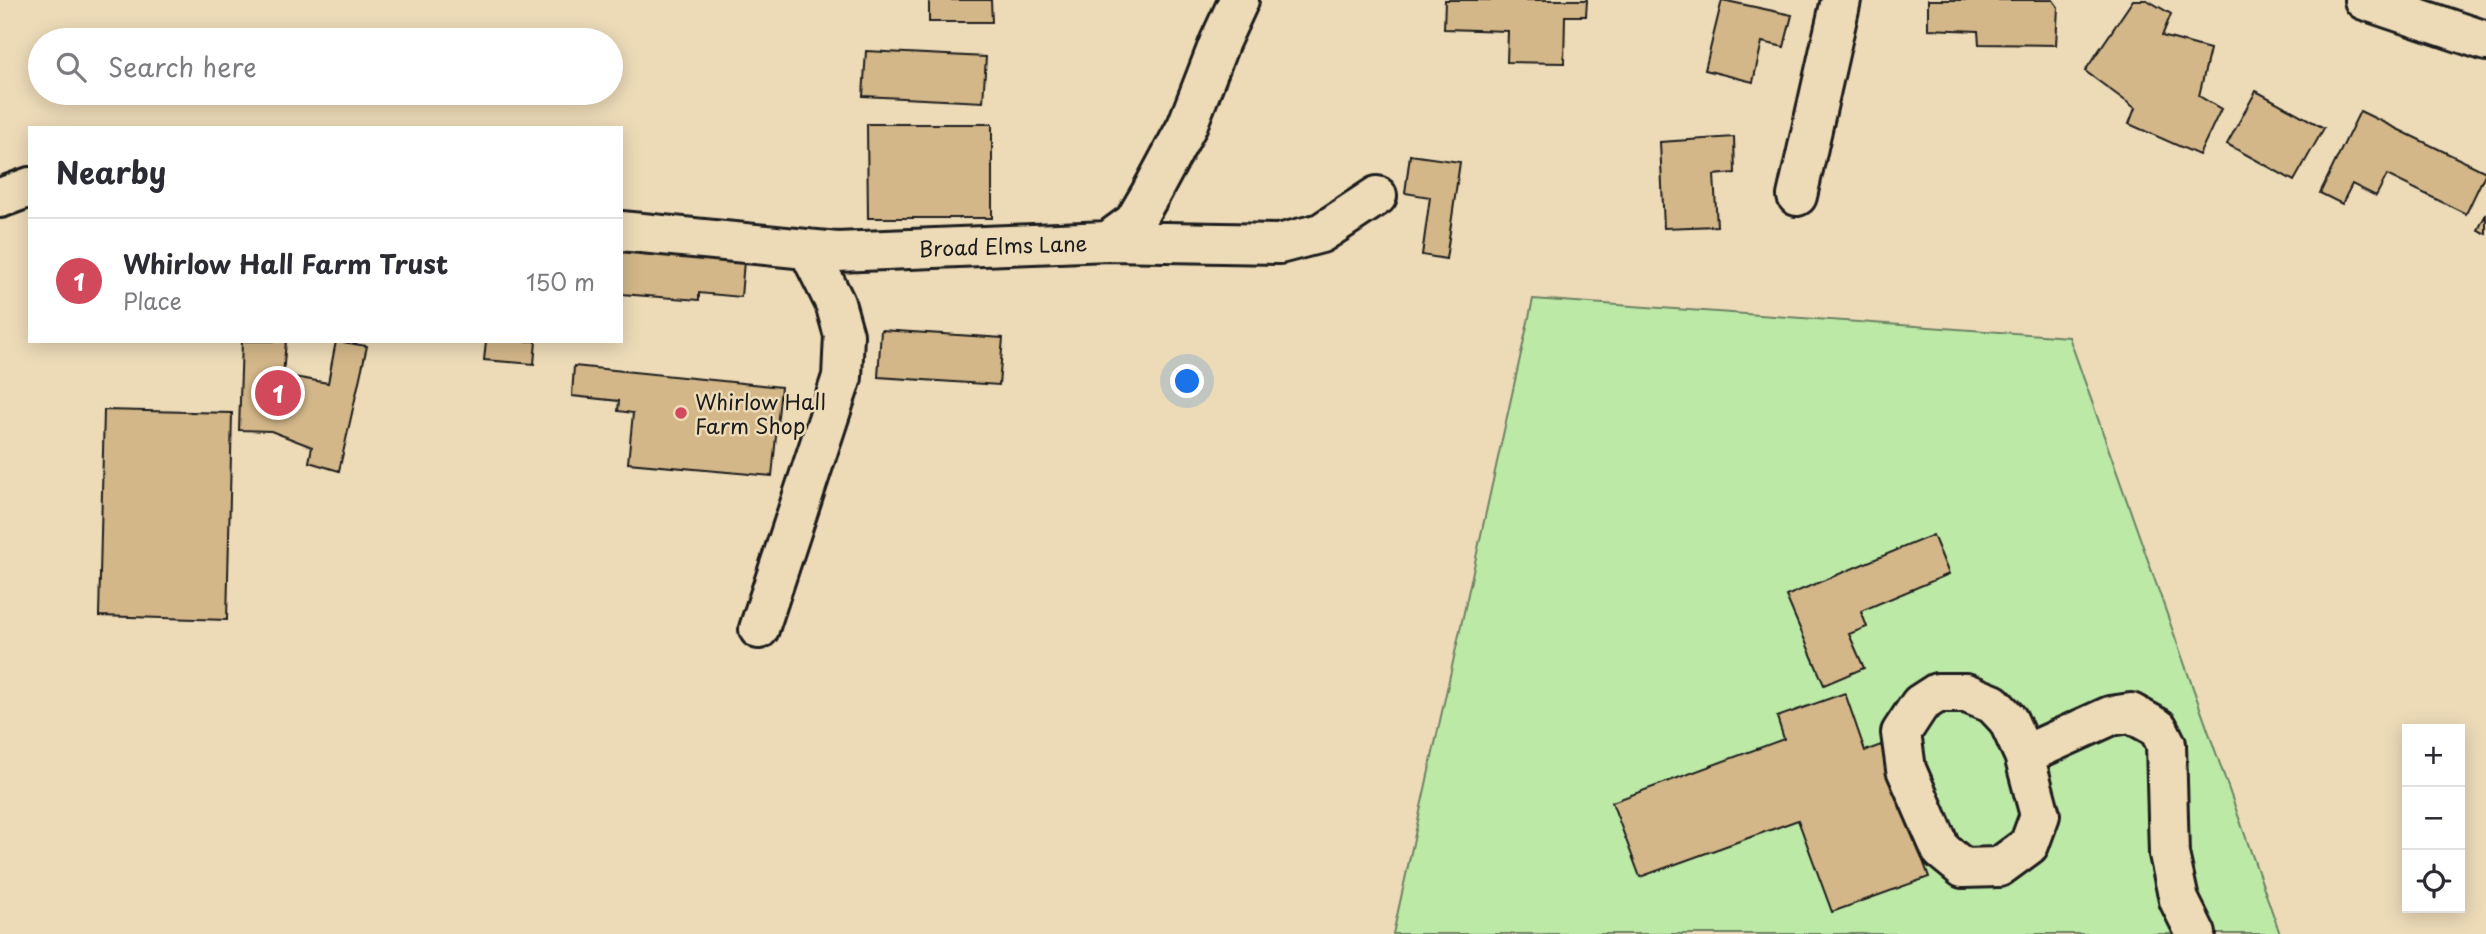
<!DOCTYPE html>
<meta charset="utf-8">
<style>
body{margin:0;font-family:"Playpen Sans",sans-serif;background:#f7f7f7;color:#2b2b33}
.controls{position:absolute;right:21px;bottom:21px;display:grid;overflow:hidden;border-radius:0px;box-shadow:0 4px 18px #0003}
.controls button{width:63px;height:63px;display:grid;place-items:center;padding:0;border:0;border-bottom:2px solid #e1e1e2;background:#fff;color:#2b2b33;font:35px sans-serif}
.you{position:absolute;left:1188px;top:382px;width:24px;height:24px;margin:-18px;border:5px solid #fff;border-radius:50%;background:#1a73e8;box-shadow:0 0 0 10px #1a73e833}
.badge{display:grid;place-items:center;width:46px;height:46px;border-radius:50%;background:#d1495b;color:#fff;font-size:23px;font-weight:700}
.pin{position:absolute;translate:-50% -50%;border:4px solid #fff;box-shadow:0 2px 7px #0006}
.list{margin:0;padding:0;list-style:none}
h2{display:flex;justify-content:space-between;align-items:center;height:91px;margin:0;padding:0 28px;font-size:30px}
h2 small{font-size:23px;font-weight:400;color:#7c7c81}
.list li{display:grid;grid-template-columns:46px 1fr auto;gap:21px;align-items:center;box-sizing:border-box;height:126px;padding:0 28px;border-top:2px solid #e1e1e2}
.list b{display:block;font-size:26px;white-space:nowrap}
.list p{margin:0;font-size:23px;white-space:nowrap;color:#7c7c81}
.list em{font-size:23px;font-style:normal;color:#7c7c81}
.icon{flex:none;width:38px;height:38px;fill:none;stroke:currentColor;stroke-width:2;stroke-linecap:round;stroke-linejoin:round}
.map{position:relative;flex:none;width:2486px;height:934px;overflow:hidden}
.search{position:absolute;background:#fff;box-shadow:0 4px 18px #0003;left:28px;top:28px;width:595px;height:77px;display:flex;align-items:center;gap:18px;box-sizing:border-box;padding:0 24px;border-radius:38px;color:#7c7c81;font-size:26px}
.panel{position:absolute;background:#fff;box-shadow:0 4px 18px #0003;left:28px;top:126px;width:595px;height:217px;border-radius:0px}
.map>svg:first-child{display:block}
.green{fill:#bde9a7;stroke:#6c8262;stroke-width:2}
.building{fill:#d3b789;stroke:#1c1c1c;stroke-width:2}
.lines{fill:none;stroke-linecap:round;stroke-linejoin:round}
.minor-casing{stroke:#1c1c1c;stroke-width:44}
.minor{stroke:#eddbb8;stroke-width:38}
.poi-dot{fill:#d1495b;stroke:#eddbb8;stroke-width:2.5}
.labels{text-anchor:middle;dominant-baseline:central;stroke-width:5;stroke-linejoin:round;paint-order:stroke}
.street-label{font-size:21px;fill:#1c1c1c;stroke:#eddbb8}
.poi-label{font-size:21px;fill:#1c1c1c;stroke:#eddbb8;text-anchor:start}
</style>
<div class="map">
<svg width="2486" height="934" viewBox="0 0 2486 934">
<rect width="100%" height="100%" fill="#eddbb8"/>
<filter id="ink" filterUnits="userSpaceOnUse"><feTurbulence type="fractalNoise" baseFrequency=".0143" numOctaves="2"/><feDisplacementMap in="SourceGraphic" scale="14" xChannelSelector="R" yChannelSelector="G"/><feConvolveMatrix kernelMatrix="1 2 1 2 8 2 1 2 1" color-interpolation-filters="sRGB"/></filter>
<g filter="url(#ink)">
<path class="green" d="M 1533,299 L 2069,337 L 2280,934 L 1393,934 Z"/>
<path class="building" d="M 929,0 L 991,0 L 992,22 L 929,22 Z
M 1445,0 L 1587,0 L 1586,16 L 1565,16 L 1564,63 L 1507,62 L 1508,31 L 1444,29 Z
M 1722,0 L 1792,15 L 1784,47 L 1762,42 L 1753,82 L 1705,70 Z
M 1928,0 L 2053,0 L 2058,7 L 2056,45 L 1979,44 L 1978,31 L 1928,29 Z
M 2133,0 L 2147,0 L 2171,14 L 2162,36 L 2210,49 L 2199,96 L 2221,109 L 2199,155 L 2129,124 L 2135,108 L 2085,71 Z
M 866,51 L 986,57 L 983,102 L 863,96 Z
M 2256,91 L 2324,128 L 2294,181 L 2227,144 Z
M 2360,111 L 2486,172 L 2466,214 L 2387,175 L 2376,196 L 2352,184 L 2342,204 L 2320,193 Z
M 867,124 L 992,124 L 992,218 L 868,218 Z
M 1734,137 L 1735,173 L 1714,175 L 1717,226 L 1664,228 L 1660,142 Z
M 1410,155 L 1460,162 L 1446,259 L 1422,255 L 1430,197 L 1405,193 Z
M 2486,214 L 2486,234 L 2478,230 Z
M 621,249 L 744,261 L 741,297 L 699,293 L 699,300 L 621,294 Z
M 881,330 L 1003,338 L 999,385 L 878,377 Z
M 242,341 L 286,341 L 283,375 L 328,383 L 336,341 L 367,346 L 339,471 L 309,462 L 312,447 L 271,431 L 239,430 Z
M 486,341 L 536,341 L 534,364 L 484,360 Z
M 574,366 L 781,387 L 772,476 L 628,463 L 633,413 L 618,411 L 619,401 L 572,396 Z
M 104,410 L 232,413 L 227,620 L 99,616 Z
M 1933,535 L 1949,574 L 1861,611 L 1867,627 L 1849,634 L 1864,668 L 1824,685 L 1786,596 Z
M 1845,693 L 1865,751 L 1881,745 L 1929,877 L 1832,912 L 1798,820 L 1640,877 L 1612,802 L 1784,739 L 1777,717 Z"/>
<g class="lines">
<defs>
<path id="minor" d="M 2364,0 L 2486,41
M 1797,196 L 1841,0
M 0,198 L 30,187
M 621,231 L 837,252 L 1108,241 L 1134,222 L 1151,193 L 1187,126 L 1220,41 L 1239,0
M 1108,241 L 1279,244 L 1321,233 L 1377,196
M 759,629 L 842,377 L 844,335 L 835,303 L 808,249
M 1937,693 L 1966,693 L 1993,704 L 2008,720 L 2024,755 L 2040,815 L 2029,845 L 1999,867 L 1963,868 L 1941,850 L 1906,769 L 1901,733 L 1920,704 Z
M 2024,755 L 2110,716 L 2131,713 L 2158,728 L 2166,744 L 2169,854 L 2179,900 L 2196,934"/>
</defs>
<use href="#minor" class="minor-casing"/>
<use href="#minor" class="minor"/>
</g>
</g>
<circle class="poi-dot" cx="681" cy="413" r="7"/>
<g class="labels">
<g class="street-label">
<text transform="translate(1003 245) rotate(-2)">Broad Elms Lane</text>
</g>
<g class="poi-label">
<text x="695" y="401">Whirlow Hall<tspan x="695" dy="24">Farm Shop</tspan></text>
</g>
</g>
</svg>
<div class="controls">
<button>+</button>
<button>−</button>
<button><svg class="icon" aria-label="locate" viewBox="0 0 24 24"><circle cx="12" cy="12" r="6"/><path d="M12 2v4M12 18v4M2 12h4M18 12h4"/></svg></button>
</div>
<div class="you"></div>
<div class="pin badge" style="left:278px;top:393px">1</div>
<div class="search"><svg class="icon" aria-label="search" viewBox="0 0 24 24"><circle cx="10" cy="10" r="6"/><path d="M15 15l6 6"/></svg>Search here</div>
<section class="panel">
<h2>Nearby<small></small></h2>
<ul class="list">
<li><span class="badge">1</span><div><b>Whirlow Hall Farm Trust</b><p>Place</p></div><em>150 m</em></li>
</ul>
</section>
</div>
